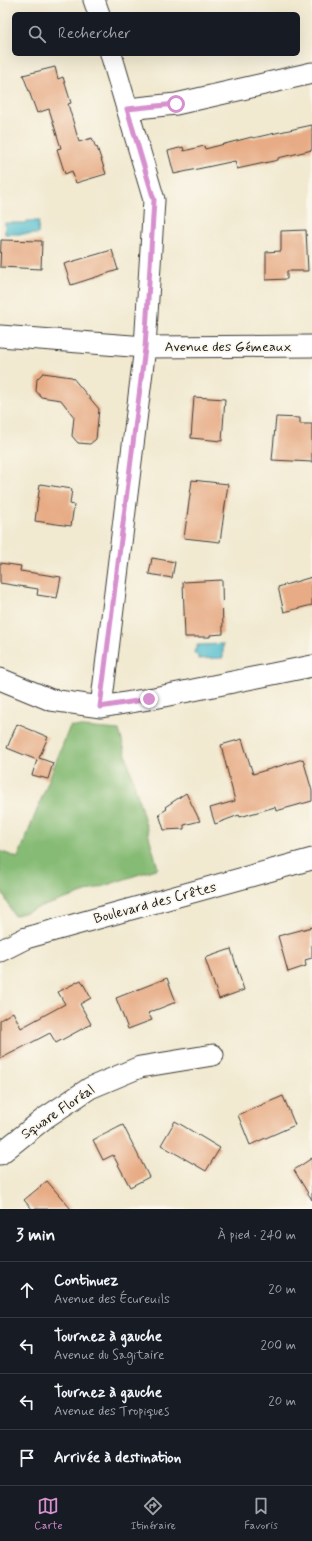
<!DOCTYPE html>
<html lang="fr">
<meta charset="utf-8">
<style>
body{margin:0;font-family:Mynerve,sans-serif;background:#20242c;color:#f1f3f6}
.stop{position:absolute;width:12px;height:12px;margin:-9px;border:3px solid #d690ce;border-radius:50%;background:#fff}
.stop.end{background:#d690ce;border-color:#fff;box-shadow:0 1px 4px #0008}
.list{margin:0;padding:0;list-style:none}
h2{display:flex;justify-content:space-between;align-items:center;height:52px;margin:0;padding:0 16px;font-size:17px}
h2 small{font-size:13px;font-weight:400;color:#9ea1a6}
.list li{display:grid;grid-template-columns:26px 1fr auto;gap:12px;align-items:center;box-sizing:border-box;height:56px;padding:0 16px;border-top:1px solid #363941}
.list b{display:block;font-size:15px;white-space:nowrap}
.list p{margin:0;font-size:13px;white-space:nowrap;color:#9ea1a6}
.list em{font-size:13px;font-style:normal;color:#9ea1a6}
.icon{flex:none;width:22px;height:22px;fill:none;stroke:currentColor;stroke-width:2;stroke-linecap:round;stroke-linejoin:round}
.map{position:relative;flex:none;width:312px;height:1209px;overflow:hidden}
.search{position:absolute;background:#171b24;box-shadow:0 4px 16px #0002;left:12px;right:12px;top:12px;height:44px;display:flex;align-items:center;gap:10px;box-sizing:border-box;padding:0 14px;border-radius:6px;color:#9ea1a6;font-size:15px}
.sheet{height:276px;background:#171b24}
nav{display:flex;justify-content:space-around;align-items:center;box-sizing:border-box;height:56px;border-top:1px solid #363941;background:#171b24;font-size:11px;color:#9ea1a6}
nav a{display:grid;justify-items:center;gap:2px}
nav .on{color:#d690ce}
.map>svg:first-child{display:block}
.forest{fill:#86bb75;stroke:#516c48}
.water{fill:#51bccc;stroke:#366c74}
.building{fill:#e7ac85}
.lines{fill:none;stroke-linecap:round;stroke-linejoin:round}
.minor-casing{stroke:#3c3b37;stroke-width:23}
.minor{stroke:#fff;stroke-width:21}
.route{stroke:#d690ce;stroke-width:5}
.labels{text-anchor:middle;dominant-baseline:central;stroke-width:3.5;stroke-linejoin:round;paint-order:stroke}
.street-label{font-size:14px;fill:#1c1c1c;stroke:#fbf7ec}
</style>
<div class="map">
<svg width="312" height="1209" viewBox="0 0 312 1209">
<rect width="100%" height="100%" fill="#fbf7ec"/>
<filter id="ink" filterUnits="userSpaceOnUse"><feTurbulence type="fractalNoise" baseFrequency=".025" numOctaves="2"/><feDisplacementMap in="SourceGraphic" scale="8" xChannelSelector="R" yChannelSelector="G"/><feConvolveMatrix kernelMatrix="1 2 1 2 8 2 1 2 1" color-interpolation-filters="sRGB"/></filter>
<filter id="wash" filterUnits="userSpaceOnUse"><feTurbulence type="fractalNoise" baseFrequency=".012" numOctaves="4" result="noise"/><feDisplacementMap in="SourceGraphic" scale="16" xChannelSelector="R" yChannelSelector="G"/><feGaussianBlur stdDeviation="0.9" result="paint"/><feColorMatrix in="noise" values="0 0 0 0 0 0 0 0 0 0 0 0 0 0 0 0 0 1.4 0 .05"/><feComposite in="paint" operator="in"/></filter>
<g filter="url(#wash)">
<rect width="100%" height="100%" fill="#f1e9d0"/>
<path class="forest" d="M 70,726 L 119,730 L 158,868 L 14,916 L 0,887 L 0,851 L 18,858 Z"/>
<path class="water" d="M 27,221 L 39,221 L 38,234 L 5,234 L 5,223 L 26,223 Z
M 223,644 L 223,658 L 198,659 L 198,656 L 194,653 L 195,649 L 197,648 L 197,645 Z"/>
<g id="blocks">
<path class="building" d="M 55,67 L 58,79 L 63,77 L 71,103 L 68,104 L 79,142 L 92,138 L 96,148 L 97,147 L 106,174 L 76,183 L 72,171 L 65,174 L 57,149 L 61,148 L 49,109 L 37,113 L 23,75 Z
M 312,125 L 312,150 L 278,158 L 278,160 L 237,169 L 235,161 L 174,174 L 168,151 L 183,147 L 184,151 L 204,146 L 205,149 L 252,137 L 253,138 Z
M 306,230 L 308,271 L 287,271 L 287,279 L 266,280 L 266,252 L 281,251 L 281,231 Z
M 1,240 L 42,241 L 41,269 L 0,267 Z
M 112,250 L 118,270 L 71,285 L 64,264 Z
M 43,373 L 72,377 L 99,409 L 96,439 L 90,444 L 78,443 L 72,436 L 74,417 L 61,400 L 41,397 L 36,391 L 37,379 Z
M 194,397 L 225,399 L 222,441 L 191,438 Z
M 276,417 L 300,418 L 300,424 L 312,424 L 312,462 L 272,460 Z
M 192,480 L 228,484 L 220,542 L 184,538 Z
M 40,484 L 72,489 L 70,504 L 74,505 L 71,526 L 35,521 Z
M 152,558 L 175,562 L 172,578 L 149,574 Z
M 0,563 L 21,566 L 20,571 L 61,577 L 57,598 L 37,595 L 38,589 L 0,583 Z
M 312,577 L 312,605 L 284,612 L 278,587 Z
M 222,580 L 223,634 L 210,635 L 210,637 L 185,637 L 183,582 Z
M 17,724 L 48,737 L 39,758 L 53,763 L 48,779 L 32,775 L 37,760 L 7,748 Z
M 242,739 L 253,774 L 303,759 L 312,791 L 312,801 L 276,811 L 275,807 L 240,817 L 239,815 L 215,824 L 210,808 L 235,801 L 221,745 Z
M 186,793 L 200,821 L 184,825 L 184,829 L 164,830 L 159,814 L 167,809 L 165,807 Z
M 312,927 L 312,958 L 305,960 L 306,966 L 288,972 L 278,936 Z
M 231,949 L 244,990 L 219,999 L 205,958 Z
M 167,978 L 176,1002 L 148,1013 L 152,1020 L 128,1029 L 116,998 Z
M 81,980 L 91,998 L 80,1004 L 91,1024 L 56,1043 L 50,1033 L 0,1059 L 0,1020 L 13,1012 L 21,1028 L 65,1004 L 58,992 Z
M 283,1096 L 295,1125 L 250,1145 L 238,1115 Z
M 175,1121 L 220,1148 L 206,1171 L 161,1145 Z
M 123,1125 L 149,1177 L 130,1187 L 113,1155 L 103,1160 L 93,1140 Z
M 312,1158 L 312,1200 L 294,1170 Z
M 47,1181 L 71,1209 L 32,1209 L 24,1200 Z"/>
</g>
</g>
<g filter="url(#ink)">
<use href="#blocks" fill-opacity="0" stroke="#3c3b37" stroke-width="1"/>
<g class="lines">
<defs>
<path id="minor" d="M 94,0 L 99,14
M 127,109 L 176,104 L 312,73
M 0,336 L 145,347 L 312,346
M 0,679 L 51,700 L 101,707 L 149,699 L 312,666
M 101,707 L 145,347 L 154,200 L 111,54
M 0,951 L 26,938 L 312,859
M 0,1154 L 45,1118 L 90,1088 L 140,1067 L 213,1055"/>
</defs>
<use href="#minor" class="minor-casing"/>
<use href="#minor" class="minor"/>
</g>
</g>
<g class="lines" filter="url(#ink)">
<path class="route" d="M 149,699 L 100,707 L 145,348 L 154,200 L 127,109 L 176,104"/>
</g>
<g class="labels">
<g class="street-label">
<text x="228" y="347">Avenue des Gémeaux</text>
<text transform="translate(155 903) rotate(-15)">Boulevard des Crêtes</text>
<text transform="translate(58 1112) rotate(-34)">Square Floréal</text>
</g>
</g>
</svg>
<div class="stop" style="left:176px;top:104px"></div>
<div class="stop end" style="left:149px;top:699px"></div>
<div class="search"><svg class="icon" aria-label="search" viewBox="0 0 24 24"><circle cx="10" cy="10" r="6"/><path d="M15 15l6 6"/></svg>Rechercher</div>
</div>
<section class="sheet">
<h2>3 min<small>À pied · 240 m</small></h2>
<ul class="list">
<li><svg class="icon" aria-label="ahead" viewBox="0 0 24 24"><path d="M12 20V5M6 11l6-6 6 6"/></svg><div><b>Continuez</b><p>Avenue des Écureuils</p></div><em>20 m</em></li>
<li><svg class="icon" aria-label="left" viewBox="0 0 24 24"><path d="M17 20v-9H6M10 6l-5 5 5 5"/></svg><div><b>Tournez à gauche</b><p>Avenue du Sagitaire</p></div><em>200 m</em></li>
<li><svg class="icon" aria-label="left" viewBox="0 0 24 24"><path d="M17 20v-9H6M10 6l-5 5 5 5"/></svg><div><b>Tournez à gauche</b><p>Avenue des Tropiques</p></div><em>20 m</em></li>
<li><svg class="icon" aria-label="arrive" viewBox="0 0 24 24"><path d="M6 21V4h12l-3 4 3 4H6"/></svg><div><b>Arrivée à destination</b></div></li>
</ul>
</section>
<nav>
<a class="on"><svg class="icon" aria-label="map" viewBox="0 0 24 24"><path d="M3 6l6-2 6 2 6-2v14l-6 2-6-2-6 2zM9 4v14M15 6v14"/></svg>Carte</a>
<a><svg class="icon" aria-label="directions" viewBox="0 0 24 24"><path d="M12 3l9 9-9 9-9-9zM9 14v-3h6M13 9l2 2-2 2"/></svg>Itinéraire</a>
<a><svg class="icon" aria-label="saved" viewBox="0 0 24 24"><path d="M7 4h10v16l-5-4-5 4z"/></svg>Favoris</a>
</nav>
